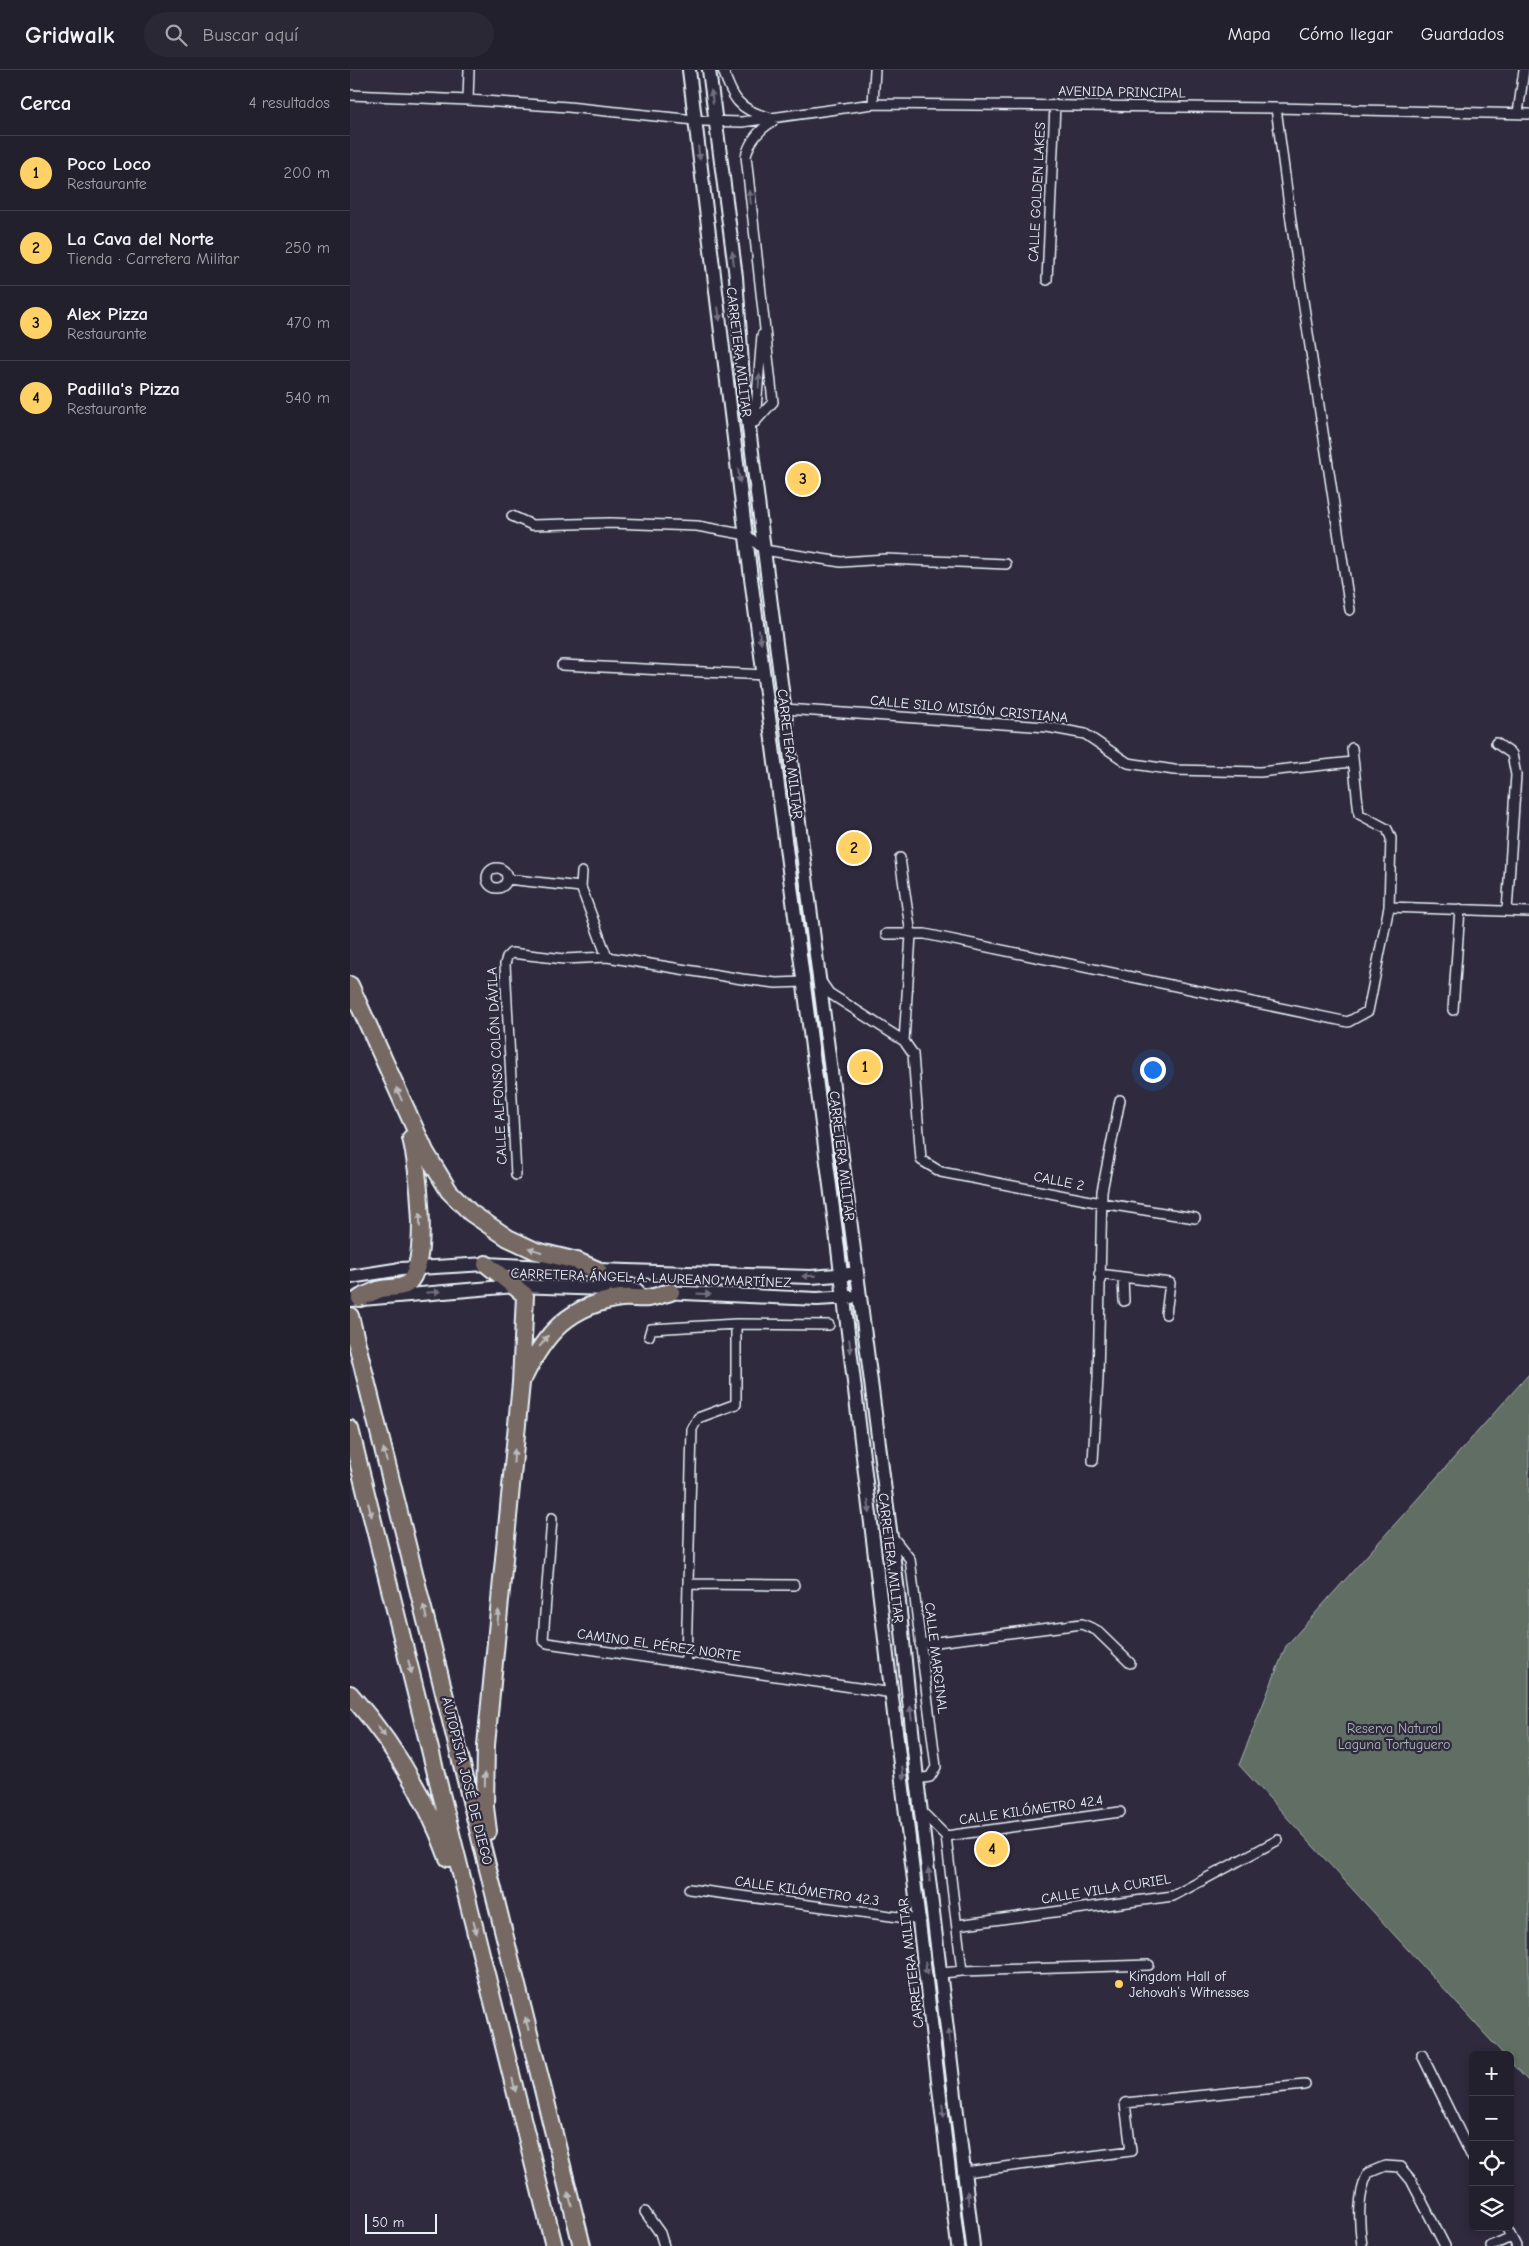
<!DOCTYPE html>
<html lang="es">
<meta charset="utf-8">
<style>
body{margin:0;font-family:"Comic Neue",sans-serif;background:#2b2836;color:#f1f3f6}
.controls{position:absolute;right:15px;bottom:15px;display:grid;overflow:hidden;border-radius:8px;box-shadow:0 2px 8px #0003}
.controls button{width:45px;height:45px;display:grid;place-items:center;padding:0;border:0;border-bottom:1px solid #403e4a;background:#23202e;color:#f1f3f6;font:25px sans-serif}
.scale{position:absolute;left:15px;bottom:12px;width:72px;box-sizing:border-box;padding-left:5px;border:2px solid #e8f1f8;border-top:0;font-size:14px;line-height:18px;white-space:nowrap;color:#e8f1f8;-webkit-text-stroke:4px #2f2a3d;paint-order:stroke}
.you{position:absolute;left:802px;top:999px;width:18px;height:18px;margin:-12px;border:4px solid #fff;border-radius:50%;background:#1a73e8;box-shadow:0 0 0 8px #1a73e833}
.badge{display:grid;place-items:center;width:32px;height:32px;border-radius:50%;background:#ffd166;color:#111;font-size:16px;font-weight:700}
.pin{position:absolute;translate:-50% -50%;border:2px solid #fff;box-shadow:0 1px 5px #0006}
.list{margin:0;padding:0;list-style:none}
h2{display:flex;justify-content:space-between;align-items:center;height:65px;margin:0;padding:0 20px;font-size:21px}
h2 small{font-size:16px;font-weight:400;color:#a3a3aa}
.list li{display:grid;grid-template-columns:32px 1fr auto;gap:15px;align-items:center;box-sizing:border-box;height:75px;padding:0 20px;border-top:1px solid #403e4a}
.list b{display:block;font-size:19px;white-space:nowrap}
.list p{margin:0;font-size:16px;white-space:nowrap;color:#a3a3aa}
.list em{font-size:16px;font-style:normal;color:#a3a3aa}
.icon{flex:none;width:28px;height:28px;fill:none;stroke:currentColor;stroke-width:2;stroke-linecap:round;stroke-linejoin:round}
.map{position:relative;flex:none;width:1179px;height:2176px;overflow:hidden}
header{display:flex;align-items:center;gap:30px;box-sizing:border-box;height:70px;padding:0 25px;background:#23202e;border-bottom:1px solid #403e4a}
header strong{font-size:24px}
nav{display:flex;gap:28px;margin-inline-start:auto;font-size:18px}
.search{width:350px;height:45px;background:#2b2836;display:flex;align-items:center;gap:12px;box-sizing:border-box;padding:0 18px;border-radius:28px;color:#a3a3aa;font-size:19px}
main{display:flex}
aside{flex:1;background:#23202e}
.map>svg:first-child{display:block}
.green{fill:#616e64;stroke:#a4b0ae}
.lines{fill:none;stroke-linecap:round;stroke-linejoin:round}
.minor-casing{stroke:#e8f1f8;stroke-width:12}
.secondary-casing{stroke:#e8f1f8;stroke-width:16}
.motorway-casing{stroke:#e8f1f8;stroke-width:20}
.minor{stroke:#2f2a3d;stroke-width:9}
.secondary{stroke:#2f2a3d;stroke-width:12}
.motorway{stroke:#766964;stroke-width:16}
.oneway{fill:#70707e}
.oneway2{fill:#babbbd}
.poi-dot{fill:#ffd166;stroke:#2f2a3d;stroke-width:2}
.labels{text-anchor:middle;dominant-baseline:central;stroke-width:4.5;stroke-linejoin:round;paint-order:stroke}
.street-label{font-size:14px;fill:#e8f1f8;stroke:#2f2a3d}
.park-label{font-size:14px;fill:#abb6b5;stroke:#2f2a3d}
.poi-label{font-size:14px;fill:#e8f1f8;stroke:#2f2a3d;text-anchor:start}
</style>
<header>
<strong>Gridwalk</strong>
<div class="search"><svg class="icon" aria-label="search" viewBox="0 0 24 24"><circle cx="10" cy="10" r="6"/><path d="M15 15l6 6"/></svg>Buscar aquí</div>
<nav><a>Mapa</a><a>Cómo llegar</a><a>Guardados</a></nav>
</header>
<main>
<aside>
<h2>Cerca<small>4 resultados</small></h2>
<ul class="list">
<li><span class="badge">1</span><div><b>Poco Loco</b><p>Restaurante</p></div><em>200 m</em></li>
<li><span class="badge">2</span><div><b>La Cava del Norte</b><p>Tienda · Carretera Militar</p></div><em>250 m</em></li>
<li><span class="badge">3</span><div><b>Alex Pizza</b><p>Restaurante</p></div><em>470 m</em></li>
<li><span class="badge">4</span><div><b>Padilla's Pizza</b><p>Restaurante</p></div><em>540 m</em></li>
</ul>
</aside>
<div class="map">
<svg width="1179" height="2176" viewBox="0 0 1179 2176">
<rect width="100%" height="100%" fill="#2f2a3d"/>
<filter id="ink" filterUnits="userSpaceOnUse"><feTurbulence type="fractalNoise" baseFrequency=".02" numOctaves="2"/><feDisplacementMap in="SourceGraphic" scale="10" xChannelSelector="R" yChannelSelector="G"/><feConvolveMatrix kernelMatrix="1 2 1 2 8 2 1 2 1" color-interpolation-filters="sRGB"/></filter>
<g filter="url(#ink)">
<path class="green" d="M 1179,1304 L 1179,2012 L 1160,1992 L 1160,1985 L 1154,1985 L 889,1695 L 936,1576 Z"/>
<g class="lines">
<defs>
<path id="minor" d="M 373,0 C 382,27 388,40 418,47
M 0,25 L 118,30 L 218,37 L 354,51 L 392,52 L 523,34 L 926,38 L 1179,44
M 118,30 L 119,0
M 523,34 L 525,0
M 926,38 L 941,151 L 1000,540
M 1168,43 L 1174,0
M 697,210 L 705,35
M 405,351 L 412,265
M 405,352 L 423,332 L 396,86 C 400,70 409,60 423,51
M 162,446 L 182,455 L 260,453 L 347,456 L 397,465 L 414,480 L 491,492 L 536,489 L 656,494
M 212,595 L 415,605
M 435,639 L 697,657 L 735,664 L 778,693 L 824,700 L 910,702 L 1002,692
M 1146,673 L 1162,684 L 1166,705 L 1157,841
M 550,788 L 561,865 L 554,971 L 563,984 L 571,1090 L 591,1102 L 751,1133 L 845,1148
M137 808a10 10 0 1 1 20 0a10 10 0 1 1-20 0Z
M 232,802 L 231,817 L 257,887
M 157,809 L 231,817
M 1039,837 L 1179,842
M 536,864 L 575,864 L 998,952 L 1018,941 L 1039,837 L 1041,768 L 1037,759 L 1009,744 L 1002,678
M 470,910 L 479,923 L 554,971
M 1103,940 L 1110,839
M 166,1105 L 155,894 L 157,887 L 161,883 L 214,889 L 257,887 L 392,909 L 426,913 L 454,912
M 749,1204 L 820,1213 L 816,1244
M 773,1208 L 774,1231
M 299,1266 L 301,1259 L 386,1254 L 479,1255
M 743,1391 L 748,1309 L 752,1121 L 770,1030
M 202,1448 L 193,1570 L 197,1573 L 543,1623
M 541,1465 L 560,1489 L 586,1697 L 580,1707 L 567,1709
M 338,1514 L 444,1515
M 570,1574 L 732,1554 L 746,1560 L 780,1593
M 336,1592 L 342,1359 L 348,1348 L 386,1334 L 386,1254
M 571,1741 L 596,1766 L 612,1901
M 596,1766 L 770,1742
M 339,1819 L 571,1850
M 607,1855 L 823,1826 L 928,1770
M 592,1903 L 612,1901 L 799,1895
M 1072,1985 L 1123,2089
M 615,2102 L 781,2081 L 775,2033 L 955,2015
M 295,2142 L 310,2163 L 314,2176
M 1156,2157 L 1166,2176
M 1012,2176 C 1009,2151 1007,2126 1018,2103 L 1035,2096 L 1050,2097 L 1061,2110 L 1095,2176
M 1141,2176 L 1161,2167"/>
<path id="secondary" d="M 339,0 L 401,508 L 485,1154 L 608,2176
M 359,0 L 386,207 L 393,309 L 414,480 L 548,1522 L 567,1709 L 623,2176
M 0,1207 L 51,1199 L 136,1194 L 248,1200 L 461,1207 L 500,1204
M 312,1222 L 467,1229 L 501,1227
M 0,1230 L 165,1216 L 287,1220"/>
<path id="motorway" d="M 0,915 L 76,1083 L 99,1121 L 121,1143 L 158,1168 L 186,1181 L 227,1191 L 248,1200
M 136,1194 L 175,1225 L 171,1313 L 136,1675 L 135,1737 L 138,1761
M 10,1228 C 17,1225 24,1221 31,1219 C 39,1217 50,1219 57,1214 C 81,1196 68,1095 61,1068
M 0,1246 L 232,2176
M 174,1307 C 195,1263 220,1235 271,1228 C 280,1227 289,1229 298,1228 C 306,1227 313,1224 321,1222
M 0,1359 L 204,2176
M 0,1624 C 43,1673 76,1727 98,1788"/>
</defs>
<use href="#minor" class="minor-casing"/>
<use href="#secondary" class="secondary-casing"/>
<use href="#motorway" class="motorway-casing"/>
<use href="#minor" class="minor"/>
<use href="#secondary" class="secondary"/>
<use href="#motorway" class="motorway"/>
</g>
<defs><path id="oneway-solid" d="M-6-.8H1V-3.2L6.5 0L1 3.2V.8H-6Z" transform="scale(1.25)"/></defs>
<g class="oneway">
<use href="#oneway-solid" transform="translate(362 27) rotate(-98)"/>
<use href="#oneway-solid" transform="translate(349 83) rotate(83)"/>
<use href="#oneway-solid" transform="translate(400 127) rotate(-97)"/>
<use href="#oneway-solid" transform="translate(383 188) rotate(-97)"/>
<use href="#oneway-solid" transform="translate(369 244) rotate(83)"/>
<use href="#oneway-solid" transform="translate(409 311) rotate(-87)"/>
<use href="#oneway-solid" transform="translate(389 406) rotate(83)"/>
<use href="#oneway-solid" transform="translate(410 567) rotate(82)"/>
<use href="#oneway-solid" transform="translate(459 1206) rotate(179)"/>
<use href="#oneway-solid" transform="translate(83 1222) rotate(-5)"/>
<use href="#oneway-solid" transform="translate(354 1224) rotate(3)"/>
<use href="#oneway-solid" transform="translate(500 1276) rotate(83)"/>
<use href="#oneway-solid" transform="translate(519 1437) rotate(83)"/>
<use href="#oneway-solid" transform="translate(561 1643) rotate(-96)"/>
<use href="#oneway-solid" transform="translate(553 1703) rotate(83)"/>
<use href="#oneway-solid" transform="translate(579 1805) rotate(-97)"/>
<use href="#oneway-solid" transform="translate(576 1898) rotate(83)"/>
<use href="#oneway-solid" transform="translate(599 1966) rotate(-97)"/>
<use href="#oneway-solid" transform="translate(593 2041) rotate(84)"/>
<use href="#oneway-solid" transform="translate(618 2128) rotate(-97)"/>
</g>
<g class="oneway2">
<use href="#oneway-solid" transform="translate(49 1024) rotate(-113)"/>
<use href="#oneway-solid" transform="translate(70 1150) rotate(-89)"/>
<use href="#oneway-solid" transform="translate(185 1180) rotate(-162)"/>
<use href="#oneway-solid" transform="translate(194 1271) rotate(-51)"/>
<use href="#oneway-solid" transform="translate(35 1385) rotate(-104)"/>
<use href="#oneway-solid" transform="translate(164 1386) rotate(-85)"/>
<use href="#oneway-solid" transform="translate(20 1440) rotate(76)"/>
<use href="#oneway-solid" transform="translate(75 1542) rotate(-104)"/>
<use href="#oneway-solid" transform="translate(148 1547) rotate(-85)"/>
<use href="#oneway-solid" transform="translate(60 1597) rotate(76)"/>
<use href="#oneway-solid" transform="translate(31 1661) rotate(54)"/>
<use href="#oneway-solid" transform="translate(135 1709) rotate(-89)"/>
<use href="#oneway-solid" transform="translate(125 1857) rotate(76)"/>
<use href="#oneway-solid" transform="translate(177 1954) rotate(-104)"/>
<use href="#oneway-solid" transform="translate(164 2015) rotate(76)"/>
<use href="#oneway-solid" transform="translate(220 2129) rotate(-104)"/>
</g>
</g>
<circle class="poi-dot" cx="769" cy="1914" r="5"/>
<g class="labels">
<g class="street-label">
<text transform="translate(772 22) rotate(1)">AVENIDA PRINCIPAL</text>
<text transform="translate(687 122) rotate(-87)">CALLE GOLDEN LAKES</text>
<text transform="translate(389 282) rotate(83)">CARRETERA MILITAR</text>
<text transform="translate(619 639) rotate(5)">CALLE SILO MISIÓN CRISTIANA</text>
<text transform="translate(440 684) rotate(83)">CARRETERA MILITAR</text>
<text transform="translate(147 996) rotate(-93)">CALLE ALFONSO COLÓN DÁVILA</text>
<text transform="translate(492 1086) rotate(83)">CARRETERA MILITAR</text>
<text transform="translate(709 1111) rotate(11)">CALLE 2</text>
<text transform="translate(301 1208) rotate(2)">CARRETERA ÁNGEL A. LAUREANO MARTÍNEZ</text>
<text transform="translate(541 1488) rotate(83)">CARRETERA MILITAR</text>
<text transform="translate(309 1575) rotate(8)">CAMINO EL PÉREZ NORTE</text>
<text transform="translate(586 1588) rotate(83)">CALLE MARGINAL</text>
<text transform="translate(117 1711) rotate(76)">AUTOPISTA JOSÉ DE DIEGO</text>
<text transform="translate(681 1740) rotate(-8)">CALLE KILÓMETRO 42.4</text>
<text transform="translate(756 1819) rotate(-9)">CALLE VILLA CURIEL</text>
<text transform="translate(457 1821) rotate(8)">CALLE KILÓMETRO 42.3</text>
<text transform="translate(561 1893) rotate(-97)">CARRETERA MILITAR</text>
</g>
<g class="park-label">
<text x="1044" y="1658">Reserva Natural<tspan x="1044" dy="16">Laguna Tortuguero</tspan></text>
</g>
<g class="poi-label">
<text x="779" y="1906">Kingdom Hall of<tspan x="779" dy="16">Jehovah’s Witnesses</tspan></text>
</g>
</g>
</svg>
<div class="controls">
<button>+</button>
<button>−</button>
<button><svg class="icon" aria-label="locate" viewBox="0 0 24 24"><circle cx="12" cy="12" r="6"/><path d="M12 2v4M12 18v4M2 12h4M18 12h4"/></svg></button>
<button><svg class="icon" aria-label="layers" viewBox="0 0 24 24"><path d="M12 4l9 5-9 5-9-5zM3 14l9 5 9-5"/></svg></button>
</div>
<div class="scale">50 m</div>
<div class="you"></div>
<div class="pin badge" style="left:515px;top:997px">1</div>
<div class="pin badge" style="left:504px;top:778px">2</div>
<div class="pin badge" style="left:453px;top:409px">3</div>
<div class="pin badge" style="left:642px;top:1779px">4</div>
</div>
</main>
